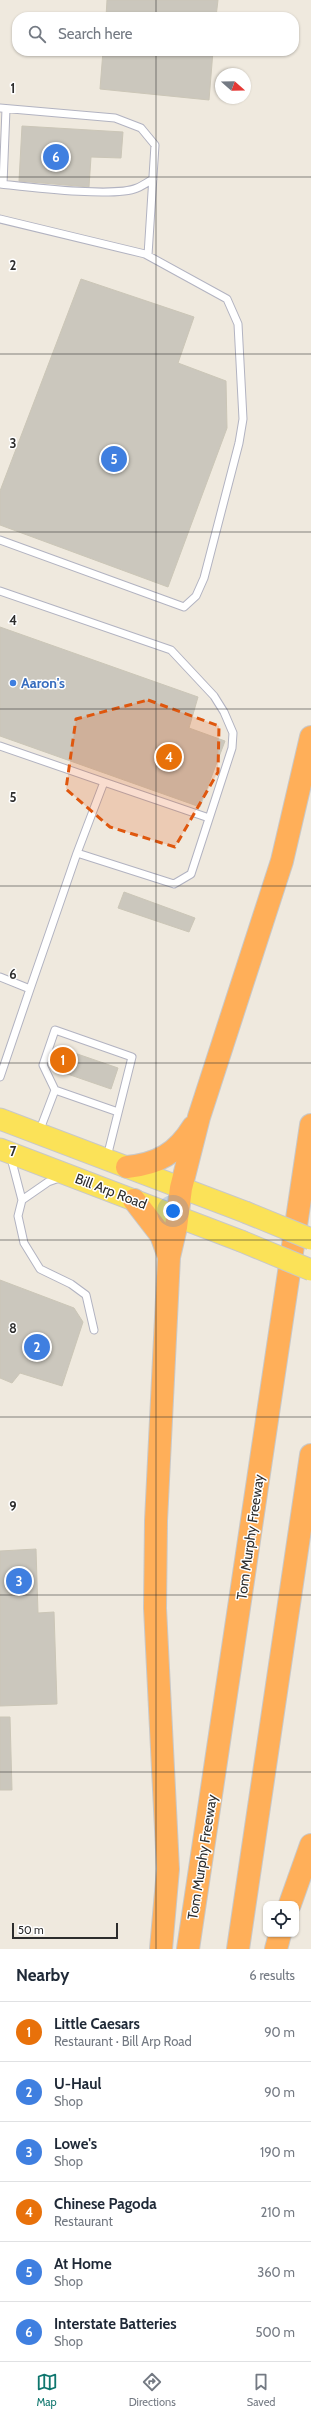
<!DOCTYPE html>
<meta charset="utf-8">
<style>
body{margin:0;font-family:Cabin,sans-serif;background:#f6f6f7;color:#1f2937}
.controls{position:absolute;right:12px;bottom:12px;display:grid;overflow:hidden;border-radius:8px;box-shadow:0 1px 3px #0004}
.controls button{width:36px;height:36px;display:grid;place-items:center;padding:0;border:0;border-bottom:1px solid #e0e1e3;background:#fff;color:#1f2937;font:20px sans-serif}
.compass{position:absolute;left:215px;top:68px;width:36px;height:36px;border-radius:50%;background:#fff;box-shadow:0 1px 3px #0004;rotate:110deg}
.scale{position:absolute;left:12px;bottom:10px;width:106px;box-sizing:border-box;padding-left:4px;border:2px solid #2d2d2d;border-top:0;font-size:11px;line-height:14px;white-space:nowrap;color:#2d2d2d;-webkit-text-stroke:3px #fff;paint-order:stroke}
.you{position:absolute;left:173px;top:1211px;width:14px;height:14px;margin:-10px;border:3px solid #fff;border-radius:50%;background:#1a73e8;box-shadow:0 0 0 6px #1a73e833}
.badge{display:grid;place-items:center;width:26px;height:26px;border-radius:50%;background:#0f766e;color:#fff;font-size:13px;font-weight:700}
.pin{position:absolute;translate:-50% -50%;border:2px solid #fff;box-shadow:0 1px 4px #0006}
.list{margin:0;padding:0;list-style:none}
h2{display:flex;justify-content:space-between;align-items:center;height:52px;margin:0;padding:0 16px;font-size:17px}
h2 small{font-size:13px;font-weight:400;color:#747a83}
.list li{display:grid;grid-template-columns:26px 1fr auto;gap:12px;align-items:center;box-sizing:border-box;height:60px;padding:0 16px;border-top:1px solid #e0e1e3}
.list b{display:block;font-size:15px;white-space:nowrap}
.list p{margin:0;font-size:13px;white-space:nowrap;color:#747a83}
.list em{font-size:13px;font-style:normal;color:#747a83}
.icon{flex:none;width:22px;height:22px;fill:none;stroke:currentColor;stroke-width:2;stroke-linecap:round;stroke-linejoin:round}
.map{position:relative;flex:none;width:311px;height:1949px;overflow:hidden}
.search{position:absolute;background:#fff;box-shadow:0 1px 3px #0004;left:12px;right:12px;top:12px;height:44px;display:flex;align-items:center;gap:10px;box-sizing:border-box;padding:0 14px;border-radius:16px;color:#747a83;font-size:15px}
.sheet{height:412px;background:#fff}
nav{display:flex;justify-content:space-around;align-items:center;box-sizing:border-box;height:56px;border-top:1px solid #e0e1e3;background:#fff;font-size:11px;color:#747a83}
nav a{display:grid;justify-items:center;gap:2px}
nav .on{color:#0f766e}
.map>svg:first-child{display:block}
.building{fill:#cbc7bd;stroke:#cbc6b7}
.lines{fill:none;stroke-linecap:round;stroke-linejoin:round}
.lane-casing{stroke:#b2b3c1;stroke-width:9}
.primary-casing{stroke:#c8c8c8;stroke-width:23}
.highway-casing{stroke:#c8c8c8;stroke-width:24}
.lane{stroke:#fff;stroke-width:7}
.primary{stroke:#fbe258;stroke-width:21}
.highway{stroke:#ffaf59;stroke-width:22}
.primary-bridge-casing{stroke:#c8c8c8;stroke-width:23;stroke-linecap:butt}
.primary-bridge{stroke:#fbe258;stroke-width:21}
.marked{fill:#df570e;fill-opacity:0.2;stroke:#df570e;stroke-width:3;stroke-dasharray:8 5;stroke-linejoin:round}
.grid{fill:none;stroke:#2d2d2d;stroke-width:1;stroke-opacity:0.55}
.shop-dot{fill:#3f7fe0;stroke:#fff;stroke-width:1.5}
.labels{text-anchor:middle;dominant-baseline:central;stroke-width:3;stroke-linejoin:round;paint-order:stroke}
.shop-label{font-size:14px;font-weight:bold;fill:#366cbe;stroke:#fff;text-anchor:start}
.street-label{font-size:14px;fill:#2d2d2d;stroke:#fff}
.grid-label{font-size:13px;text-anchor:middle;font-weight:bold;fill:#2d2d2d;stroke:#fff;stroke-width:3;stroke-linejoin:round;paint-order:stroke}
</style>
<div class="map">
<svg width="311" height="1949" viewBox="0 0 311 1949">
<rect width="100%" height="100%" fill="#efe9de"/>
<path class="building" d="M 107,0 L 218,0 L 216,17 L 106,17 Z
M 103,51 L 213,51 L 209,100 L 100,89 Z
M 22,126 L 123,132 L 121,158 L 91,157 L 89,187 L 19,181 Z
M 81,279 L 194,317 L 178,363 L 226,381 L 227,428 L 168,587 L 0,525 L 0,491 Z
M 0,627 L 198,697 L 189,728 L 225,741 L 200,807 L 0,736 Z
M 124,892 L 195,918 L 189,932 L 118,908 Z
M 57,1047 L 118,1068 L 111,1089 L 50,1068 Z
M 0,1280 L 74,1308 L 83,1322 L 62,1386 L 20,1373 L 12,1383 L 0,1378 Z
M 36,1549 L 38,1613 L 54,1612 L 57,1704 L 0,1706 L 0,1551 Z
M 0,1717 L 10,1717 L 12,1790 L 0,1790 Z"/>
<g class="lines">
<defs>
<path id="lane" d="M 0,108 L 115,118 L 141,128 L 155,145 L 148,255
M 0,184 C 28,187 114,198 137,188 C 142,186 148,182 153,179
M 3,184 L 6,109
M 0,219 L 145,254 L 227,299 L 238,324 L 243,419 L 239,443 L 204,578 L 196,596 L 184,607 L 0,540
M 0,591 L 171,650 L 214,696 L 224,712 L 233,733 L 232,748 L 191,874 L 174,884 L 77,853 L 30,989
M 0,746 L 104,782 L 77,853
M 104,782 L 209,818
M 0,977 L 30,989 L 0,1077
M 39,1132 L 55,1090
M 107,1157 L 132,1057 L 55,1030 L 43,1065 L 55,1090 L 118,1112
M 11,1158 L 22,1200 L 48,1182 L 62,1177
M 22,1200 L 18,1216 L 24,1243 L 40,1269 L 71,1284 L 86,1295 L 94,1330"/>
<path id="primary" d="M 0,1119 L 245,1212
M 0,1149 L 241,1241"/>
<path id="highway" d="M 127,1167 C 158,1164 177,1153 193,1127
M 134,1200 L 161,1235 L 169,1257
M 290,1904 L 311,1845
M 161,1949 L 168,1869 L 155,1608 L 156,1521 L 169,1257 L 176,1227 L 181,1188 L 199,1117 L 282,861 L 311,737
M 188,1949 L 311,1125
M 238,1949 L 311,1455
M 276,1949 L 280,1934"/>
</defs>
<use href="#lane" class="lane-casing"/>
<use href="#primary" class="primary-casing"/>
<use href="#highway" class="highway-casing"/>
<use href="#lane" class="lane"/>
<use href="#primary" class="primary"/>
<use href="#highway" class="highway"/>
<defs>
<path id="primary-bridge" d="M 245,1212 L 311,1239
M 241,1241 L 311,1270"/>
</defs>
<use href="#primary-bridge" class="primary-bridge-casing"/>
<use href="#primary-bridge" class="primary-bridge"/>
</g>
<path class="marked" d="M 148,700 L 219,726 L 218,772 L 175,847 L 110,827 L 66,789 L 76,719 Z"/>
<path class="grid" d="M 156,0 L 156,17M 156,51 L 156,1949M 0,177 L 311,177M 0,354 L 311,354M 0,532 L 311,532M 0,709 L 311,709M 0,886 L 311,886M 0,1063 L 311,1063M 0,1240 L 311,1240M 0,1417 L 311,1417M 0,1595 L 311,1595M 0,1772 L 311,1772"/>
<circle class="shop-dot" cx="13" cy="683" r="4"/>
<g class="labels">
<g class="shop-label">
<text x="21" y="683">Aaron's</text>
</g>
<g class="street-label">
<text transform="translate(111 1191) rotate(21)">Bill Arp Road</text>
<text transform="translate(250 1537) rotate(-82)">Tom Murphy Freeway</text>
<text transform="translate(202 1857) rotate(-81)">Tom Murphy Freeway</text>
</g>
</g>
<g class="grid-label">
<text x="13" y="93">1</text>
<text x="13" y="270">2</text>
<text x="13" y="448">3</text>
<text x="13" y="625">4</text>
<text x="13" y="802">5</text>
<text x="13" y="979">6</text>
<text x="13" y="1156">7</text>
<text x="13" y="1333">8</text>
<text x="13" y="1511">9</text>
</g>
</svg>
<div class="controls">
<button><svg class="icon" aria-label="locate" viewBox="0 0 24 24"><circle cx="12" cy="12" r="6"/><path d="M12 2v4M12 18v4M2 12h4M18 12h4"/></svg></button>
</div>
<svg class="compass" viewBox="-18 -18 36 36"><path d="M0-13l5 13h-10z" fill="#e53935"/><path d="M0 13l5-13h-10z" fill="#747a83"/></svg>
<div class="scale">50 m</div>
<div class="you"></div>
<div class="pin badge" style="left:63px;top:1060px;background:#e8710a">1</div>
<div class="pin badge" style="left:37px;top:1347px;background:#3f7fe0">2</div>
<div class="pin badge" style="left:19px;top:1581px;background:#3f7fe0">3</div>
<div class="pin badge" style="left:169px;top:757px;background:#e8710a">4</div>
<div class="pin badge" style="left:114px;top:459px;background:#3f7fe0">5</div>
<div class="pin badge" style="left:56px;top:157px;background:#3f7fe0">6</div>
<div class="search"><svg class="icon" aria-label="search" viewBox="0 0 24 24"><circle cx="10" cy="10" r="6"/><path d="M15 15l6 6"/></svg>Search here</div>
</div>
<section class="sheet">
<h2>Nearby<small>6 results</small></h2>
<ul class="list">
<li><span class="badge" style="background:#e8710a">1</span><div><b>Little Caesars</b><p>Restaurant · Bill Arp Road</p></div><em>90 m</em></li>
<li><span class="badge" style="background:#3f7fe0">2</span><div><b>U-Haul</b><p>Shop</p></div><em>90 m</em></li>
<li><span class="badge" style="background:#3f7fe0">3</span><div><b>Lowe's</b><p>Shop</p></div><em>190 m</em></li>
<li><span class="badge" style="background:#e8710a">4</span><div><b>Chinese Pagoda</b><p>Restaurant</p></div><em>210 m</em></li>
<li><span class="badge" style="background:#3f7fe0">5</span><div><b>At Home</b><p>Shop</p></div><em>360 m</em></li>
<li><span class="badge" style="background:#3f7fe0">6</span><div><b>Interstate Batteries</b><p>Shop</p></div><em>500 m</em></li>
</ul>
</section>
<nav>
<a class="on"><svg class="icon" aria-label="map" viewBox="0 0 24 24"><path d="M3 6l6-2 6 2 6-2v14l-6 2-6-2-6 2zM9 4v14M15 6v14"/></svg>Map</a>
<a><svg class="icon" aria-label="directions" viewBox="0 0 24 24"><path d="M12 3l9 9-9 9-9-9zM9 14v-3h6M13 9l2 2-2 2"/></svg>Directions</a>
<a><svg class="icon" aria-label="saved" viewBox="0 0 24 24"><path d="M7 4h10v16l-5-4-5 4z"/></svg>Saved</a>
</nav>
